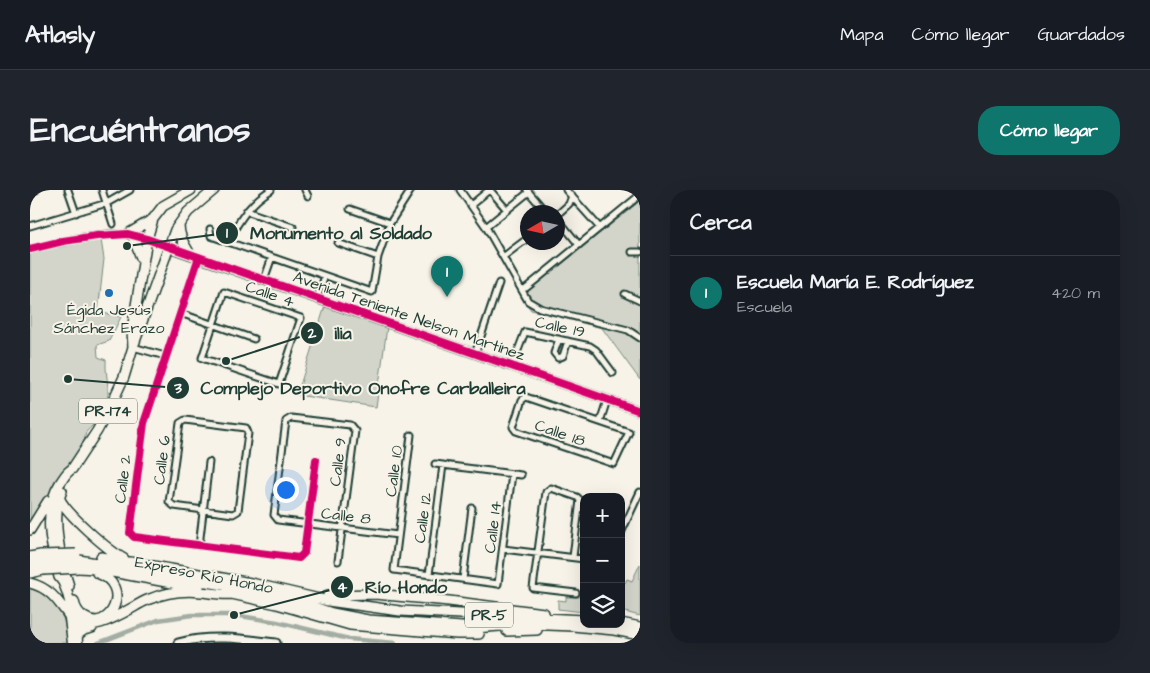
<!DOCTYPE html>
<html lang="es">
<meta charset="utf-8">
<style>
body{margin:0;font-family:"Architects Daughter",sans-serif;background:#20242c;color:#f1f3f6}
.controls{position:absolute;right:15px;bottom:15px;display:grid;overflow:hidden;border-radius:10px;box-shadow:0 5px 20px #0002}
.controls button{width:45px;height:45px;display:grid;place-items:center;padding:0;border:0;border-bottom:1px solid #363941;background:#171b24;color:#f1f3f6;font:25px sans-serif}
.compass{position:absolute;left:490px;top:15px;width:45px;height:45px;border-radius:50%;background:#171b24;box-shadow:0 5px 20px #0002;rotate:261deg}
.you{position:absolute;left:255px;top:299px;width:18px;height:18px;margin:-12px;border:4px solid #fff;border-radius:50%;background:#1a73e8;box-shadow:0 0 0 8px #1a73e833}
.badge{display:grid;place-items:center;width:32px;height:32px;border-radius:50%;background:#0f766e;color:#fff;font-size:16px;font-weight:700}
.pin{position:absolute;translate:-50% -41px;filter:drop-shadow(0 1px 2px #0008)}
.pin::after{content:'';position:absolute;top:26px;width:18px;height:15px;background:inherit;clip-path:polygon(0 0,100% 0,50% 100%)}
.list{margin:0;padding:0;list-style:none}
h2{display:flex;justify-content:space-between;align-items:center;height:65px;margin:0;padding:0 20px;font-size:21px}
h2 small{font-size:16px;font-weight:400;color:#9ea1a6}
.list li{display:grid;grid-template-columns:32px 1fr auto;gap:15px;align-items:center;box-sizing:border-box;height:75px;padding:0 20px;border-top:1px solid #363941}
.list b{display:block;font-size:19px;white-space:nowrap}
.list p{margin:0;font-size:16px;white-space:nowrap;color:#9ea1a6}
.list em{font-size:16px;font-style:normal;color:#9ea1a6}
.icon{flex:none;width:28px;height:28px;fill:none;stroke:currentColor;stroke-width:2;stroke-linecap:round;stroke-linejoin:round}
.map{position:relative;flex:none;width:610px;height:453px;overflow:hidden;border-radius:20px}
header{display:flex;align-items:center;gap:30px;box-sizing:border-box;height:70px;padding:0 25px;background:#171b24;border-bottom:1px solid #363941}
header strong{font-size:24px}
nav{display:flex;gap:28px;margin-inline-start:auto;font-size:18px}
.intro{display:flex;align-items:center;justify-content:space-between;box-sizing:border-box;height:120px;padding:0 30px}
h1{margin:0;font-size:35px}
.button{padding:12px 22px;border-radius:20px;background:#0f766e;color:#fff;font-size:18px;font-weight:700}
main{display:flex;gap:30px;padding:0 30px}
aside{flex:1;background:#171b24;border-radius:20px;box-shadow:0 5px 20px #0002}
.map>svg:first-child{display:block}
.green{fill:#d3d5ca;stroke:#79897f}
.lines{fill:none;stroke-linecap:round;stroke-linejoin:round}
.canal{stroke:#a4ada3;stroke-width:4.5}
.street-casing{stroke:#1f3d34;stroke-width:9}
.secondary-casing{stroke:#1f3d34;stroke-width:11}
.primary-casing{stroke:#1f3d34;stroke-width:11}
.highway-casing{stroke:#1f3d34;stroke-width:12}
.street{stroke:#f7f3e8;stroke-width:5}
.secondary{stroke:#f7f3e8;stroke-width:7}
.primary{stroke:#f7f3e8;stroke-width:8}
.highway{stroke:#f7f3e8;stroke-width:9}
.highway-bridge-casing{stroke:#1f3d34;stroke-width:12;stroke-linecap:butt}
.highway-bridge{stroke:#f7f3e8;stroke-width:9}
.cycleway-casing{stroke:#f7f3e8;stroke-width:11}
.cycleway{stroke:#d6006c;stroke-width:8}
.poi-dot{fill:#1f6fb2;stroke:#f7f3e8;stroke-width:2}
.labels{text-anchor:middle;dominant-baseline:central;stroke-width:4;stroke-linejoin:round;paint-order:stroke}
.shield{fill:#f7f3e8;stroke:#60746a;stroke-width:1}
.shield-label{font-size:15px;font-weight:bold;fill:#1f3d34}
.street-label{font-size:16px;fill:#1f3d34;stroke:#f7f3e8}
.poi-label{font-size:16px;fill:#1f3d34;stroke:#f7f3e8}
.leader{fill:none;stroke:#1f3d34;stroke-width:2}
.callout-dot{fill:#1f3d34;stroke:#f7f3e8;stroke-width:2}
.mark-label{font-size:15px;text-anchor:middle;font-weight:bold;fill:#fff}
.callout-label{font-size:18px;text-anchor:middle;font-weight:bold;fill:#1f3d34;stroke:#f7f3e8;stroke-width:4;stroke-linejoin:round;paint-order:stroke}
</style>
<header>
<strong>Atlasly</strong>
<nav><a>Mapa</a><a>Cómo llegar</a><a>Guardados</a></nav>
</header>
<div class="intro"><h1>Encuéntranos</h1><a class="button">Cómo llegar</a></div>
<main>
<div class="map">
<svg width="610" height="453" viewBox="0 0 610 453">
<rect width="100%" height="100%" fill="#f7f3e8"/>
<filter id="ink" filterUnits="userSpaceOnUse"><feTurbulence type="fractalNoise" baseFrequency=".02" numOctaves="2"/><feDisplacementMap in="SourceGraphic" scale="10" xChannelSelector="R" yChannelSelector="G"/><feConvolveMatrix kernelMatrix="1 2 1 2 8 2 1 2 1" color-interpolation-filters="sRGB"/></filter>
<g filter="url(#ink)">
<path class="green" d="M 610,11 L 610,190 L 572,138 L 501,120 L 491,107 Z
M 71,50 L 74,69 L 68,122 L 91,127 L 79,151 L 67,155 L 68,167 L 76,170 C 75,181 79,195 78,205 C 76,219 66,233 56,242 L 54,251 L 0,336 L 0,64 L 24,58 Z
M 295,116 L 357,137 L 346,217 L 267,205 Z
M 610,374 L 610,426 L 591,421 L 591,392 L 595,393 L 597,389 L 602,391 Z
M 553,388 L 554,422 L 528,419 L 528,410 L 536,411 L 536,407 L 550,407 Z
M 0,396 C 29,406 34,424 38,453 L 0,453 Z"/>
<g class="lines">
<path class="canal" d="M 68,453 L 128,430 L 162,425 L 204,425 L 247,432 L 319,449 L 365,453"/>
<defs>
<path id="street" d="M 38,0 L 46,23
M 72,0 L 83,34
M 275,0 L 278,6
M 430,0 L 456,37 L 498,111 L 510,118 L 598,140 L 610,148
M 460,0 L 477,20
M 497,0 L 516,22
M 536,0 L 570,38
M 609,0 L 610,1
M 0,2 L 6,0
M 441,15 L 459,0
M 320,19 L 360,33
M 216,21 L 263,37
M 528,24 L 539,14 L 542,6
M 528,29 L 549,55
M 0,36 L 77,13 L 100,0
M 456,37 L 499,2
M 180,39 L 181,46 L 342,102 L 348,67 L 360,33 L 381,0
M 197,52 C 209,31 220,12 241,0
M 308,53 L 348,67
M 0,59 C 31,51 65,42 97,44 C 111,45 125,52 138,57
M 602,62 L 610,62
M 169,67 L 114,233 L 100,343 L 104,347 L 269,368 L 274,363 L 286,270
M 473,67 L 498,48
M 234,90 L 242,67
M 493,99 L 496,98 L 610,5
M 194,102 L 271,128 L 249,194 L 172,168 Z
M 595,104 L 610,111
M 287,108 L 295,86
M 150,123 L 224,149
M 529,149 L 524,163 L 528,168 L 533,166 L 538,151
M 103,157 L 135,166
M 445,164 L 469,93
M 482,176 L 495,142 L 560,156 L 566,160 L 583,183
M 496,207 L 599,242 L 584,274 L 486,241 L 483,237 L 492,210 Z
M 155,230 L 216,238 L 218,243 L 208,321 L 203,324 L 144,316 L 139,312 L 150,233 Z
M 570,232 L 577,210
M 381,245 L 364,380 L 468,394 L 482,284
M 405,274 L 491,285
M 591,343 L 610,302
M 169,356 L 179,272
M 473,359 L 554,369
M 543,367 L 550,310 L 547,307 L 521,298 L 516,302 L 503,398 L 546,403
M 308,371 L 325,241 L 320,235 L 261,228 L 256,231 L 244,325 L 248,330 L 368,345
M 399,385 L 413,275
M 433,389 L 442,318"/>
<path id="secondary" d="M 138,57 L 610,221
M 148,453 C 180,444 214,449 246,453"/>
<path id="primary" d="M 38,420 L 42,453
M 47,428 L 48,453"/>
<path id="highway" d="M 184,0 L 158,22 L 145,40 L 103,157 L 94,187 L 82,213 L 67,241 L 42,279 C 36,282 34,288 30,293 C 12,322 21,356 29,387 L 33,392 L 37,402 L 44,428 C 58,449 101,417 117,410 C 134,403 154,400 171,402 C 182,403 192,405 202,404
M 149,35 C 149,46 154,54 160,64
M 98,44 L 123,29
M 102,45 L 112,70
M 103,157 L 102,140 L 117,49 L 123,29 L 133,16 L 161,0
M 32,301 C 20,325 31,372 39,396
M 29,307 C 35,323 78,360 94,369
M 0,340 L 18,311
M 0,367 L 11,365
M 71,367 L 221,393 L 298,411 L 370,421 L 554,430
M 49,370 L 223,400 L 275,414 L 302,423 L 338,430 L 445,438 L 494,434 L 543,436 L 584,440 L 610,445
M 0,376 L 13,373
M 49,378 L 66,379 L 169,398
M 0,383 L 13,380
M 0,393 C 20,398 28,411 39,426
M 197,403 L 247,414 L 320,435 L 427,444 L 449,444
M 298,405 L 345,404 L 419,411 L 514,423
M 44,411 C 45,418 48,423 54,427 C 80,445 104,395 67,383
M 591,433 L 610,437
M 477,441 L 507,440
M 47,445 L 54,440 L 62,438"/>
</defs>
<use href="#street" class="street-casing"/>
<use href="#secondary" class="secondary-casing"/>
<use href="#primary" class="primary-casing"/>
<use href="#highway" class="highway-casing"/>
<use href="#street" class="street"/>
<use href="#secondary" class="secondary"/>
<use href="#primary" class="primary"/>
<use href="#highway" class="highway"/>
<defs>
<path id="highway-bridge" d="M 11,365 L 46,364
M 13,373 L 49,370
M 13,380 L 49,378"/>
</defs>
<use href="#highway-bridge" class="highway-bridge-casing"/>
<use href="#highway-bridge" class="highway-bridge"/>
<defs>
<path id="cycleway" d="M 0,59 L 33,51 L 67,46 L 98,44 L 117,49 L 610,221
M 169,67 L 114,233 L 100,343 L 104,347 L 269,368 L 274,363 L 286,270"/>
</defs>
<use href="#cycleway" class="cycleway-casing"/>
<use href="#cycleway" class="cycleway"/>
</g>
</g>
<circle class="poi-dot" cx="79" cy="103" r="5"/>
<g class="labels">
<g class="shield">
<rect x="49" y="208.5" width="58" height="25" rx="4"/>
<rect x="435" y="412.5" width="48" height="25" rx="4"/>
</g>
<g class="shield-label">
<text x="78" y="221">PR-174</text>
<text x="459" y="425">PR-5</text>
</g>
<g class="street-label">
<text transform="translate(240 104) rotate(19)">Calle 4</text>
<text transform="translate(379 126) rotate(19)">Avenida Teniente Nelson Martínez</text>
<text transform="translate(530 137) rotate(12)">Calle 19</text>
<text transform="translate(530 243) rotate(19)">Calle 18</text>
<text transform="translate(132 270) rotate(-83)">Calle 6</text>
<text transform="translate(308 272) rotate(-83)">Calle 9</text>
<text transform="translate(364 281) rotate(-83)">Calle 10</text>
<text transform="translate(93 289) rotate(-83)">Calle 2</text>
<text transform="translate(316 326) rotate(7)">Calle 8</text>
<text transform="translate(393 328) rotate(-82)">Calle 12</text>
<text transform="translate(463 337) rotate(-83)">Calle 14</text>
<text transform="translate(174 385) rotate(11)">Expreso Río Hondo</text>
</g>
<g class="poi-label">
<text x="79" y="120">Égida Jesús<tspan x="79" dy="18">Sánchez Erazo</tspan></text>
</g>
</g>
<path class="leader" d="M97 56L197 43M196 171L282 143M38 189L148 198M204 425L312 397"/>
<g class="callout-dot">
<circle cx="97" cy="56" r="5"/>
<circle cx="196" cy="171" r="5"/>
<circle cx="38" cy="189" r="5"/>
<circle cx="204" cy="425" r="5"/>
<circle cx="197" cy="43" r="12"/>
<circle cx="282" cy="143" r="12"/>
<circle cx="148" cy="198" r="12"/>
<circle cx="312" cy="397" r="12"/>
</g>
<g class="mark-label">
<text x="197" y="48">1</text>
<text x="282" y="148">2</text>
<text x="148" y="203">3</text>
<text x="312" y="402">4</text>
</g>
<g class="callout-label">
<text x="311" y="49">Monumento al Soldado</text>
<text x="313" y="149">ilia</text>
<text x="333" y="204">Complejo Deportivo Onofre Carballeira</text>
<text x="376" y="403">Río Hondo</text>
</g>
</svg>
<div class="controls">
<button>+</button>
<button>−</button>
<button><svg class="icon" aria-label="layers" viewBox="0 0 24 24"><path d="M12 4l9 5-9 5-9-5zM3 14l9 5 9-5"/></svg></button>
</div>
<svg class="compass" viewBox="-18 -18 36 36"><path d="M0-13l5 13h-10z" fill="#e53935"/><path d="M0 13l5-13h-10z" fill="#9ea1a6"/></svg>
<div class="you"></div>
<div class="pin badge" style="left:417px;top:107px">1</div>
</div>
<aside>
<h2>Cerca<small></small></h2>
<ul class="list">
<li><span class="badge">1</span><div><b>Escuela María E. Rodríguez</b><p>Escuela</p></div><em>420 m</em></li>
</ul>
</aside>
</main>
